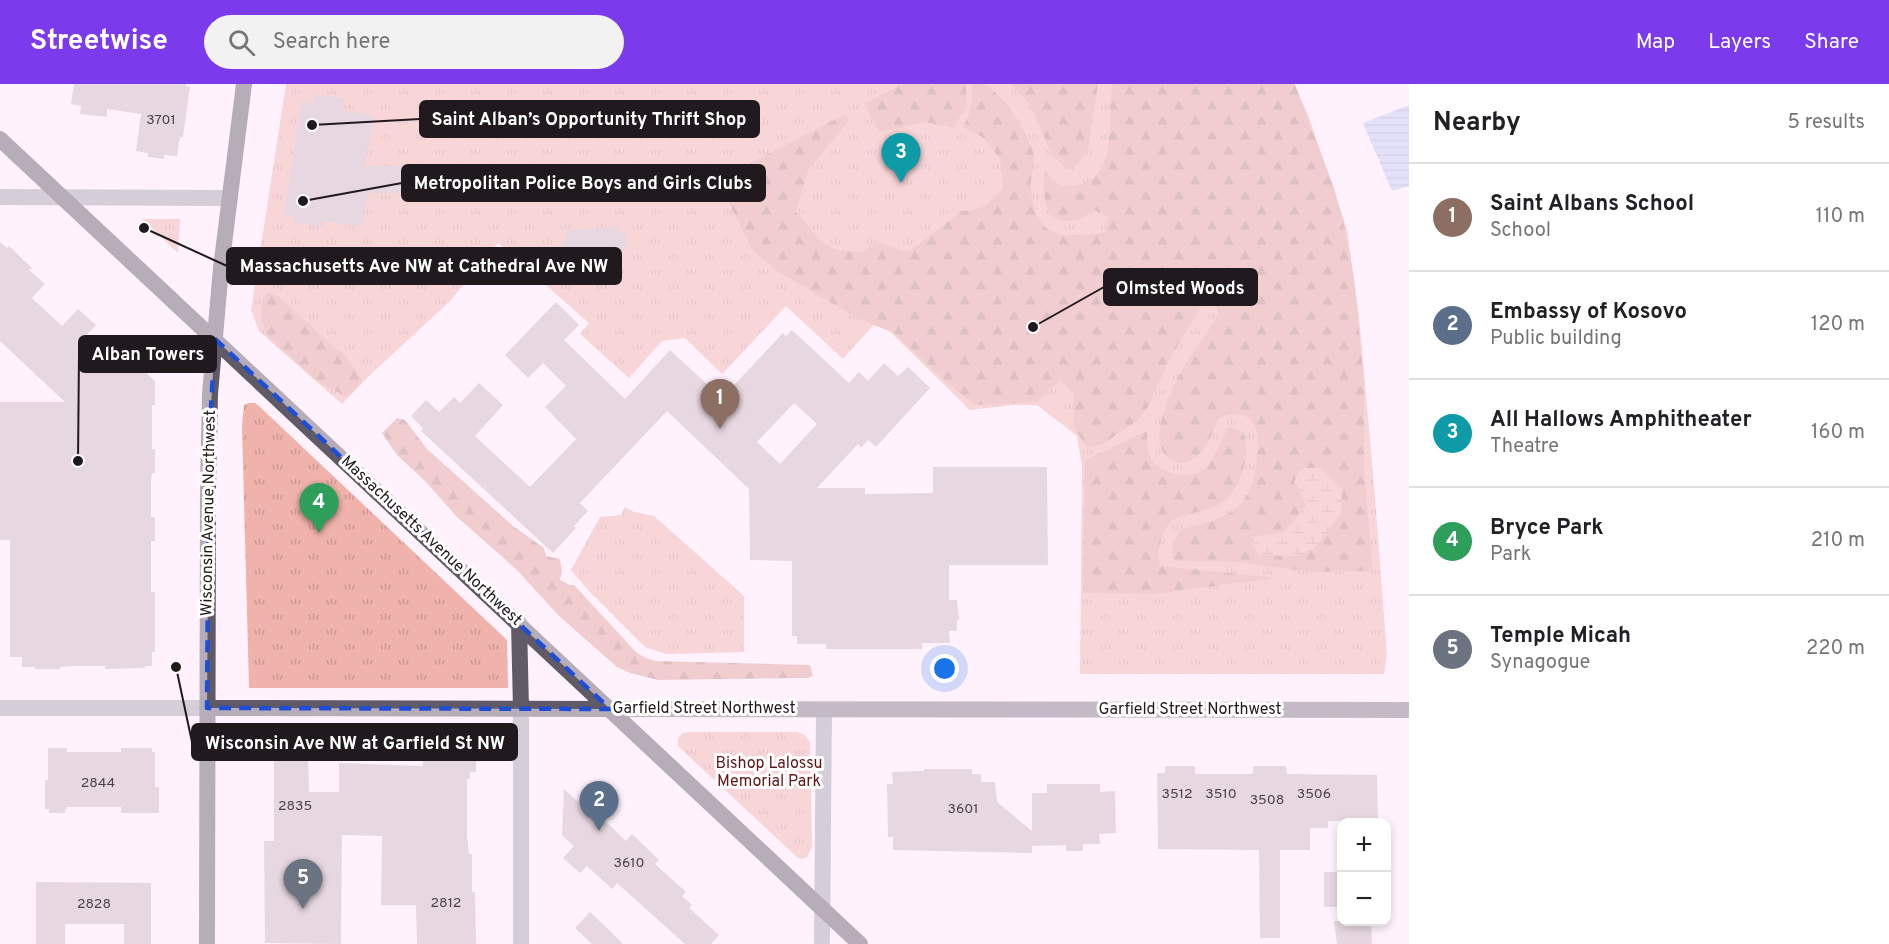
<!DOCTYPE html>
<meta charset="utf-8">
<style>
body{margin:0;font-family:Overpass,sans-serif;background:#f2f2f2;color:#202124}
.controls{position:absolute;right:18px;bottom:18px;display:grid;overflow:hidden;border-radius:12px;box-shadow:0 3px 9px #0003}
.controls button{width:54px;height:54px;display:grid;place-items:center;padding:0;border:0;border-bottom:2px solid #e0e0e0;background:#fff;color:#202124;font:30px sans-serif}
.you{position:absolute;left:945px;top:585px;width:21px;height:21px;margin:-15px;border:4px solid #fff;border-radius:50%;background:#1a73e8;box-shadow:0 0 0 9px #1a73e833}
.badge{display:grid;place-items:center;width:39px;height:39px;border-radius:50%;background:#7c3aed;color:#fff;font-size:20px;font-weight:700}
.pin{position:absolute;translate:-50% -50px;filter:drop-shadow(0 2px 3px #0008)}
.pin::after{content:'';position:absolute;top:32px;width:21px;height:18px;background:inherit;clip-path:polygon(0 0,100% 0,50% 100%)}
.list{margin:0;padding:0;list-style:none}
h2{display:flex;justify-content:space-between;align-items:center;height:78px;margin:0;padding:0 24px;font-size:26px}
h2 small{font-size:20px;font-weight:400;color:#757577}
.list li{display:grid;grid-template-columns:39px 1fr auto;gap:18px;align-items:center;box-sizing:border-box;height:108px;padding:0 24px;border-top:2px solid #e0e0e0}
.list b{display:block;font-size:22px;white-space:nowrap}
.list p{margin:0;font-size:20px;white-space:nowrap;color:#757577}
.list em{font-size:20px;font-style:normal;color:#757577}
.icon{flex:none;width:33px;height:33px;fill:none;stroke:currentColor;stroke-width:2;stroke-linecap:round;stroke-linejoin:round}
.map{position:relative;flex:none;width:1409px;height:860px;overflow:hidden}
header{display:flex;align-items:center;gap:36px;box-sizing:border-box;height:84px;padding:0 30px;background:#7c3aed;color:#fff}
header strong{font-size:28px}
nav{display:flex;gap:33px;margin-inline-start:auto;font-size:21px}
.search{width:420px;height:54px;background:#f2f2f2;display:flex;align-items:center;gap:15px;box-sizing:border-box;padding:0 21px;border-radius:33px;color:#757577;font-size:22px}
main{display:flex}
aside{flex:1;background:#fff}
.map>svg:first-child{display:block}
.grass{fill:url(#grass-tufts)}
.forest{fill:url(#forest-firs)}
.wetland{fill:url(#wetland-marsh)}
.water{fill:url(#water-rules)}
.building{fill:#cbb6bc;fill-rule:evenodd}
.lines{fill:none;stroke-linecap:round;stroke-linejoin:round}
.minor{stroke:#a3a0a8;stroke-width:16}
.tertiary{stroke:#a3a0a8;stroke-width:16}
.secondary{stroke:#7c7782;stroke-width:16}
.primary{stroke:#605a67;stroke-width:16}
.marked{fill:none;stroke:#1d4ed8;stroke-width:4.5;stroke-dasharray:12 8;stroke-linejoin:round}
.labels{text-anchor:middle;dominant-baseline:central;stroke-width:6;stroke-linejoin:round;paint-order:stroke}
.number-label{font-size:14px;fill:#4b4146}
.street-label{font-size:16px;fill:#201a1f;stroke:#fff}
.park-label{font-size:16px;fill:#601612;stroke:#fff}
.leader{fill:none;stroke:#201a1f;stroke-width:2}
.callout-dot{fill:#201a1f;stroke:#fff;stroke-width:2}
.callout{fill:#201a1f;stroke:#201a1f;stroke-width:2}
.callout-label{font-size:18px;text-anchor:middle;font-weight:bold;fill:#fff}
</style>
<header>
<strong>Streetwise</strong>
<div class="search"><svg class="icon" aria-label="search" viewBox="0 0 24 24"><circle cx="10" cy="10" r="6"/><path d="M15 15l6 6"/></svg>Search here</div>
<nav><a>Map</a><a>Layers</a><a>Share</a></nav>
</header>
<main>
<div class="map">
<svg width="1409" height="860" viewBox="0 0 1409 860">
<defs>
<pattern id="grass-tufts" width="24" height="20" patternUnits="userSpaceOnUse" patternTransform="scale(1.5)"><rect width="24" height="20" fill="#efb3ab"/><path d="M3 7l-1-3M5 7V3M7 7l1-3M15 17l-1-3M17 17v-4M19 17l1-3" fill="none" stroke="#cd9993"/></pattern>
<pattern id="forest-firs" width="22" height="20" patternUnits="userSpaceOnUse" patternTransform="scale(1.5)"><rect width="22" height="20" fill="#e1a199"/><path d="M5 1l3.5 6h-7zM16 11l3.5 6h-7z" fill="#b6827c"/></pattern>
<pattern id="wetland-marsh" width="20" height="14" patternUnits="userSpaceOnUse" patternTransform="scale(1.5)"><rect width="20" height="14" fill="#efb3ab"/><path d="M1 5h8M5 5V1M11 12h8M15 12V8" fill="none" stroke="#cd9993"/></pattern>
<pattern id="water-rules" width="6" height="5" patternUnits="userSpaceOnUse" patternTransform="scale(1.5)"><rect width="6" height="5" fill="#c1caf5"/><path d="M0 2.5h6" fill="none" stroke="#a6add2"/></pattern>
</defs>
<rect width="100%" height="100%" fill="#fff2fd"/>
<path class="grass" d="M 286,0 L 1293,0 L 1307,28 L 1347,145 L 1359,232 L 1374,400 L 1387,572 L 1384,590 L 1080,590 L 1082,383 L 1077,352 L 1037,321 L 1013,321 L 970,326 L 883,241 L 877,237 L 843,275 L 786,222 L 722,290 L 685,254 L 662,257 L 629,294 L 580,250 L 589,239 L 498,159 L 450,217 L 368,293 L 342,320 L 259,247 L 251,226 Z
M 142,135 L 180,135 L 178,169 Z
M 249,319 L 255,319 L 259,322 L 507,556 L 508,604 L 249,604 L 242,342 L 244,321 Z
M 625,423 L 634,428 L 654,432 L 744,512 L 744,568 L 666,570 L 645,563 L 587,505 L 571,486 L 600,433 L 621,431 Z
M 687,648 L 797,648 L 805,651 L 810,658 L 812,763 L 807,773 L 802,775 L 797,773 L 681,665 L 678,662 L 678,655 L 682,649 Z"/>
<path class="forest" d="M 902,0 L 966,0 L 967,22 L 953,44 L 926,38 L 879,48 L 864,20 Z
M 971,0 L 986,0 C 993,6 1000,12 1006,19 C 1014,28 1030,56 1033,68 C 1036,77 1031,90 1031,100 C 1031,129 1042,154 1075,151 C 1086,150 1096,152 1106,147 L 1108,133 L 1092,125 C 1084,135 1080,136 1068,137 C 1042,138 1044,108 1044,90 L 1045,87 C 1050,90 1050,95 1054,98 C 1060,103 1070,102 1076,101 C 1122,93 1105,32 1113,0 L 1295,0 L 1334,104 L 1343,136 L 1354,194 L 1364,298 L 1364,384 L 1373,487 L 1311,488 L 1236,478 L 1178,477 L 1172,474 L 1173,459 L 1181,446 C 1201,439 1230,435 1243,417 C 1253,404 1255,389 1257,373 C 1261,343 1253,322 1219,334 C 1210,353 1197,391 1170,375 C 1164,371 1159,362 1159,355 C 1162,307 1193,269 1219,231 L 1209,199 L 1201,223 L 1169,276 L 1148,323 L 1138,336 L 1103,360 L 1087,363 L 1073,343 L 1074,310 L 1060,296 L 1037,318 L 975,321 L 946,298 L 894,249 L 861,236 L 777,187 L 753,167 L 717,96 L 846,30 L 849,37 L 808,86 L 796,128 L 819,155 L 835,166 L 861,168 L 872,161 L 883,159 L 904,167 L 911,166 L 957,131 L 958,127 C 982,127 988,122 1003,104 L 1000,75 L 984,54 L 963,43 C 971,28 974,17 971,0 Z
M 1011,0 L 1098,0 L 1088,66 L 1076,82 L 1067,85 L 1052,72 L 1035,31 L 1026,16 Z
M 267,209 L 278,212 L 335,264 L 343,269 L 363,296 L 350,311 L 345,312 L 318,298 L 267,251 L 262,236 L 261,217 Z
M 397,334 L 405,336 L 427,365 L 513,442 L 544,464 L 546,472 L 560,475 L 562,487 L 560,496 L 570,501 L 574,501 L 636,568 L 646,574 L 656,577 L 810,581 L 813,592 L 808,594 L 658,596 L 630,589 L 617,583 L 559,532 L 516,485 L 456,432 L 426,398 L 397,371 L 382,349 Z
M 1228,343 C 1244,347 1245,347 1246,363 C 1247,375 1244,384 1240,395 C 1227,423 1214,423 1186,431 C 1180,433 1174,434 1170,439 C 1160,450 1157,469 1160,482 L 1276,494 L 1154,510 L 1083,509 L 1085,376 L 1147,347 C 1147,354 1147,364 1149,370 C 1157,391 1188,397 1205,384 C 1213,377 1223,353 1228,343 Z"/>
<path class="wetland" d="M 1301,384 L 1320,384 L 1342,406 L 1341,429 L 1316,463 L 1297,472 L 1258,471 L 1250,453 L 1285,448 L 1306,421 L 1294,398 Z"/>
<path class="water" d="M 1409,21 L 1409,102 L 1392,107 L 1363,39 Z"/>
<path class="building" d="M 74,0 L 186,0 L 186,2 L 190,3 L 183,53 L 180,53 L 177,72 L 164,71 L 164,75 L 148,73 L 148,69 L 136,67 L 141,30 L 107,25 L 107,33 L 80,30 L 81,22 L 71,20 Z
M 315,10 L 345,15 L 343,26 L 374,31 L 365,82 L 446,83 L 446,106 L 431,106 L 431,109 L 368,109 L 362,143 L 325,137 L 324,143 L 293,138 L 294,132 L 284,131 L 301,17 L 314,20 Z
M 617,142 L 618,149 L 625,148 L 627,165 L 620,166 L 622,184 L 594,188 L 585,201 L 572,190 L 579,181 L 562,167 L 561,161 L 567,154 L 566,147 Z
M 0,158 L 7,164 L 9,162 L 32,184 L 29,186 L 45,200 L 32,214 L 62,242 L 78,225 L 96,241 L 80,258 L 111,286 L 123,273 L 138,286 L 140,283 L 155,297 L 155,321 L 152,321 L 152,365 L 155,365 L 155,389 L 152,389 L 151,398 L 151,433 L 155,433 L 155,457 L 151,457 L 151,508 L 155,508 L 155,568 L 152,568 L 152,582 L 145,582 L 145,584 L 105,585 L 105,582 L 72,582 L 60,583 L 60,585 L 35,585 L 35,583 L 22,583 L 22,573 L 10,573 L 10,456 L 0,456 L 0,318 L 65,318 L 0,257 Z
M 556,218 L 579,241 L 564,256 L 625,315 L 670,266 L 722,314 L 783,249 L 786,252 L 792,246 L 849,299 L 859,288 L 868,297 L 884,279 L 898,292 L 908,283 L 930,304 L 876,363 L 868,356 L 861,364 L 858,360 L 817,404 L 865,404 L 865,410 L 933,409 L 933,383 L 1047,383 L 1048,481 L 949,481 L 949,516 L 957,516 L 959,535 L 957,537 L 957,547 L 949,547 L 950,559 L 922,559 L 922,565 L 826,565 L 826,560 L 797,560 L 797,552 L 792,552 L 792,477 L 750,476 L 749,405 L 667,327 L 580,419 L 588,427 L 574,442 L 576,444 L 553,469 L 421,347 L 423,344 L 411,332 L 426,316 L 439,328 L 454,313 L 460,319 L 479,299 L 503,321 L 475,352 L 530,403 L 576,355 L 545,323 L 566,302 L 543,279 L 528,294 L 505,271 ZM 794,319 L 817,340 L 780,380 L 757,358 Z
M 48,664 L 67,664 L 67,668 L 121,668 L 121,664 L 152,664 L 152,668 L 155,668 L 155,703 L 159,703 L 159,729 L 121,729 L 121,723 L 67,723 L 67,725 L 65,725 L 65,729 L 49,729 L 49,725 L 45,725 L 45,696 L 48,696 Z
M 429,665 L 470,665 L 470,670 L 476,669 L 476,688 L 470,688 L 470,695 L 467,695 L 467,753 L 469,770 L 472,770 L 472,808 L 475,808 L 476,860 L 417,860 L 416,821 L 381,821 L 382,752 L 342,751 L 341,860 L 265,859 L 264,757 L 274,757 L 274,668 L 308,668 L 309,708 L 339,708 L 339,679 L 423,682 L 423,671 L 429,671 Z
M 1165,682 L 1195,682 L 1195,690 L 1250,690 L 1253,689 L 1253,682 L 1286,682 L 1287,690 L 1377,691 L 1378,737 L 1328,737 L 1328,744 L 1310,744 L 1310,766 L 1280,766 L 1280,854 L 1260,854 L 1259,766 L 1158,765 L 1157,689 L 1165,689 Z
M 924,685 L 972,685 L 972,690 L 981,690 L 981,698 L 995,698 L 997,718 L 1032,747 L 1032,709 L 1047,709 L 1047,700 L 1100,700 L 1100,708 L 1115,707 L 1116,749 L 1099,750 L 1100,760 L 1083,760 L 1083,767 L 1066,767 L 1066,761 L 1032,762 L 1032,769 L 893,766 L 893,753 L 888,753 L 887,700 L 893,700 L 892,688 L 924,687 Z
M 564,705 L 598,736 L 601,733 L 626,757 L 632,750 L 659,776 L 655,780 L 686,808 L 682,812 L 692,821 L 689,824 L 719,851 L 711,860 L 685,860 L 617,799 L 612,805 L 587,782 L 580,789 L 563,774 L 574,762 L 562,751 Z
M 1324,788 L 1341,788 L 1341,823 L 1324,823 Z
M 36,798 L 151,799 L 151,860 L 124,860 L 124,840 L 65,840 L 65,860 L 36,860 Z
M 590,828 L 609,846 L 623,860 L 592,860 L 575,844 Z
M 1334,837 L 1371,837 L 1372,860 L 1337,860 Z"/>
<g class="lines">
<path class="minor" d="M 0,624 L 207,624
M 521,860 L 521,625
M 822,860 L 824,626"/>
<path class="tertiary" d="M 0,113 L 230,114"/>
<path class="secondary" d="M 610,625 L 1409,626"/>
<path class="primary" d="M 0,55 L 860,860
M 519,539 L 521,625
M 207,624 L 610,625
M 207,860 L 208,403 L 210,310 L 221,184 L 244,0"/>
</g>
<path d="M0 0H1409V860H0ZM 215,255 L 610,625 L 207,624 L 209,357 Z" fill="#fff2fd" fill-opacity=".55" fill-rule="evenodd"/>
<path class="marked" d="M 215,255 L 610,625 L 207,624 L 209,357 Z"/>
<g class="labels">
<g class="number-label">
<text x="161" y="36">3701</text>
<text x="98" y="699">2844</text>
<text x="1177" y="710">3512</text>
<text x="1221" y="710">3510</text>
<text x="1314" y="710">3506</text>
<text x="1267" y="716">3508</text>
<text x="295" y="722">2835</text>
<text x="963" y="725">3601</text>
<text x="629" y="779">3610</text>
<text x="446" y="819">2812</text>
<text x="94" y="820">2828</text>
</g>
<g class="street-label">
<text transform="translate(209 429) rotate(-89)">Wisconsin Avenue Northwest</text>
<text transform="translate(431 457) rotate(43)">Massachusetts Avenue Northwest</text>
<text x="704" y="625">Garfield Street Northwest</text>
<text x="1190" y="626">Garfield Street Northwest</text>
</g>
<g class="park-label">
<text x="769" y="680">Bishop Lalossu<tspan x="769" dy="18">Memorial Park</tspan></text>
</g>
</g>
<path class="leader" d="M312 41L420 35M303 117L402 99M144 144L227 182M1033 243L1104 203M78 377L79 270M176 583L192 658"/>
<g class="callout-dot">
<circle cx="312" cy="41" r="6"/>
<circle cx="303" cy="117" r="6"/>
<circle cx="144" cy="144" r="6"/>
<circle cx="1033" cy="243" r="6"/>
<circle cx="78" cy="377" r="6"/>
<circle cx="176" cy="583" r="6"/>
</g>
<g class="callout">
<rect x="420" y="17" width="339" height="36" rx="6"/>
<rect x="402" y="81" width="363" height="36" rx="6"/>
<rect x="227" y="164" width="394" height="36" rx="6"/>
<rect x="1104" y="185" width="153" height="36" rx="6"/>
<rect x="79" y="252" width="137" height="36" rx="6"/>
<rect x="192" y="640" width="325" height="36" rx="6"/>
</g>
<g class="callout-label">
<text x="589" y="41">Saint Alban’s Opportunity Thrift Shop</text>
<text x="583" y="105">Metropolitan Police Boys and Girls Clubs</text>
<text x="424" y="188">Massachusetts Ave NW at Cathedral Ave NW</text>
<text x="1180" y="210">Olmsted Woods</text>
<text x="148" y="276">Alban Towers</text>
<text x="355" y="665">Wisconsin Ave NW at Garfield St NW</text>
</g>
</svg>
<div class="controls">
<button>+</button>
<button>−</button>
</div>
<div class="you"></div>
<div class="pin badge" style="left:720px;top:345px;background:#8d6e63">1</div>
<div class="pin badge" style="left:599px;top:747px;background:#5c6f8a">2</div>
<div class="pin badge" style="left:901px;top:99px;background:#0f9aa8">3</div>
<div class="pin badge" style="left:319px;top:449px;background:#2e9e5b">4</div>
<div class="pin badge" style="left:303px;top:825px;background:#6b7280">5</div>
</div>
<aside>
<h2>Nearby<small>5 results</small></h2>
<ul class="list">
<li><span class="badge" style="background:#8d6e63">1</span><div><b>Saint Albans School</b><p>School</p></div><em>110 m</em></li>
<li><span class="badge" style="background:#5c6f8a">2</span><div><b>Embassy of Kosovo</b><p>Public building</p></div><em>120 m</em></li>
<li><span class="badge" style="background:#0f9aa8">3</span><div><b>All Hallows Amphitheater</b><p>Theatre</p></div><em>160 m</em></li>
<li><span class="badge" style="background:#2e9e5b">4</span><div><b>Bryce Park</b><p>Park</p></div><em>210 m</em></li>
<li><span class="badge" style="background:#6b7280">5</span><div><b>Temple Micah</b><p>Synagogue</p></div><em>220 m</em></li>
</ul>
</aside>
</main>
